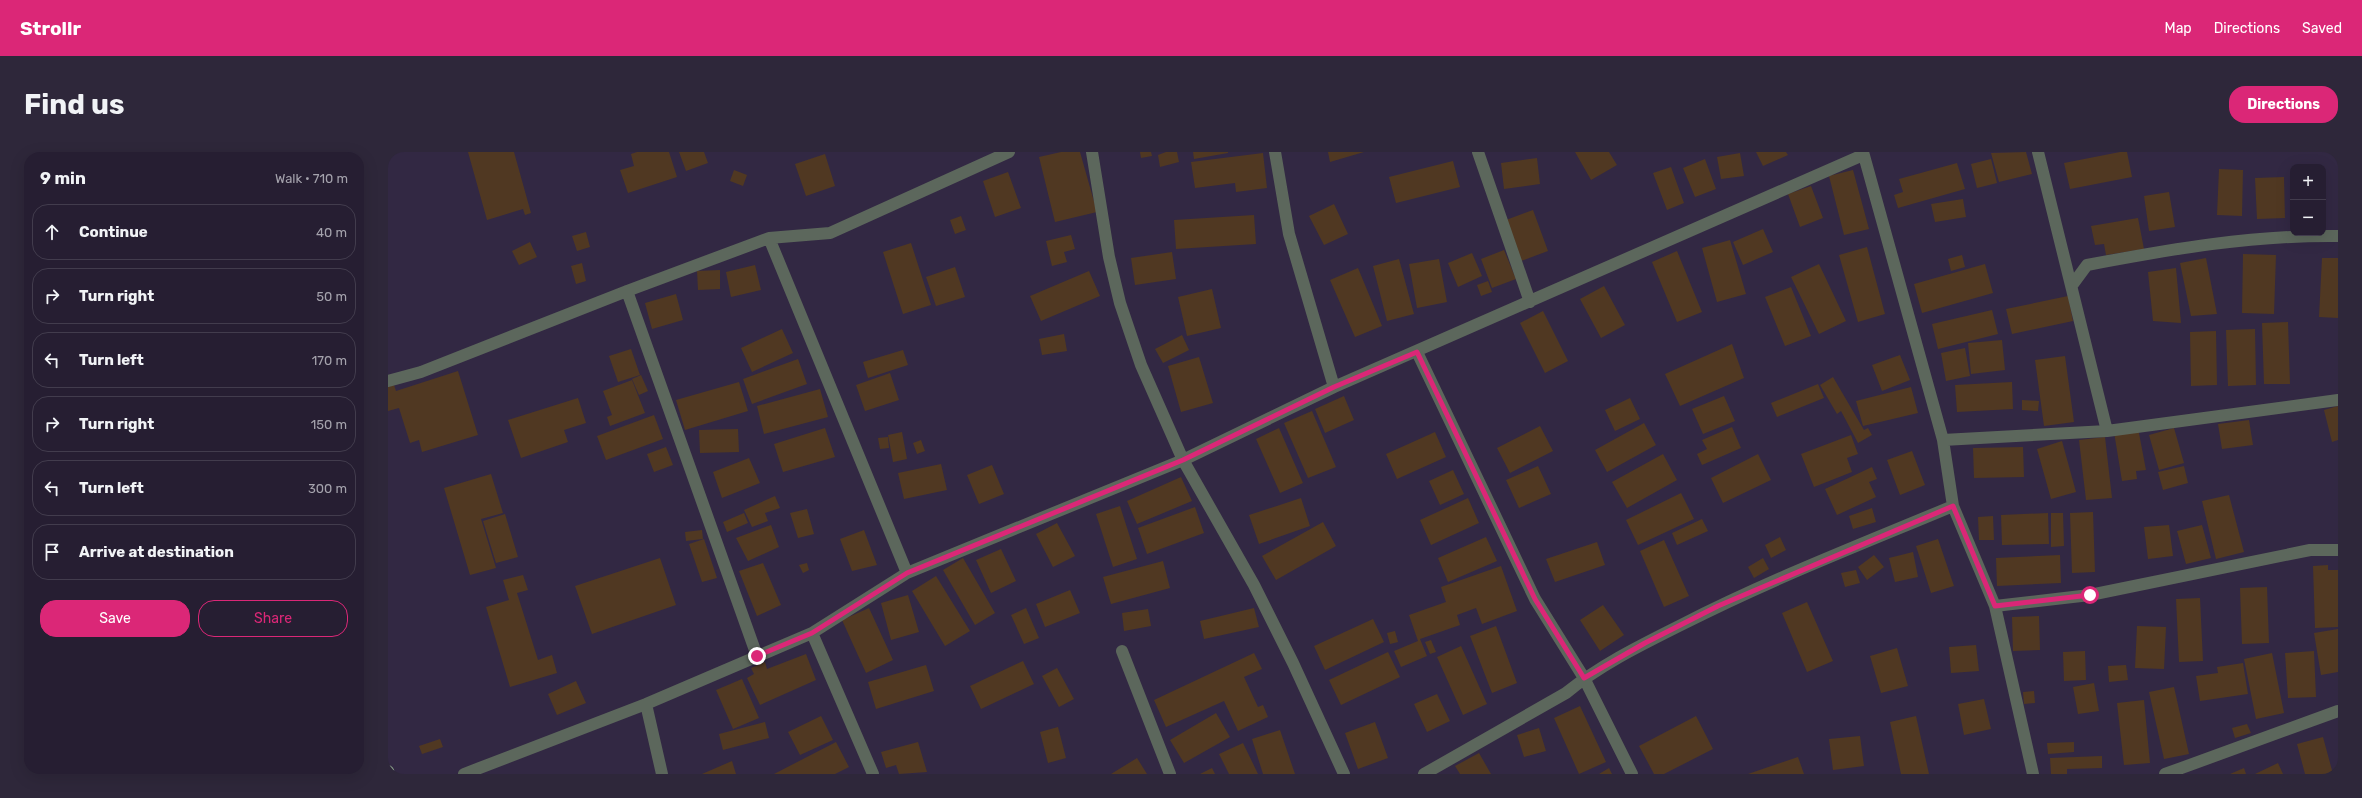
<!DOCTYPE html>
<meta charset="utf-8">
<style>
body{margin:0;font-family:Rubik,sans-serif;background:#2e273a;color:#f1f3f6}
.controls{position:absolute;right:12px;top:12px;display:grid;overflow:hidden;border-radius:8px;box-shadow:0 4px 16px #0002}
.controls button{width:36px;height:36px;display:grid;place-items:center;padding:0;border:0;border-bottom:1px solid #423c4d;background:#261e32;color:#f1f3f6;font:20px sans-serif}
.stop{position:absolute;width:12px;height:12px;margin:-9px;border:3px solid #db2777;border-radius:50%;background:#fff}
.stop.end{background:#db2777;border-color:#fff;box-shadow:0 1px 4px #0008}
.list{margin:0;padding:0;list-style:none}
h2{display:flex;justify-content:space-between;align-items:center;height:52px;margin:0;padding:0 16px;font-size:17px}
h2 small{font-size:13px;font-weight:400;color:#a4a2ac}
.list li{display:grid;grid-template-columns:26px 1fr auto;gap:12px;align-items:center;box-sizing:border-box;height:56px;margin:0 8px 8px;padding:0 8px;border:1px solid #423c4d;border-radius:16px}
.list b{display:block;font-size:15px;white-space:nowrap}
.list em{font-size:13px;font-style:normal;color:#a4a2ac}
.actions{display:flex;gap:8px;padding:12px 16px}
.actions a{flex:1;padding:9px 0;border:1px solid #db2777;border-radius:16px;text-align:center;font-size:14px;color:#db2777}
.actions .main{background:#db2777;color:#fff}
.icon{flex:none;width:22px;height:22px;fill:none;stroke:currentColor;stroke-width:2;stroke-linecap:round;stroke-linejoin:round}
.map{position:relative;flex:none;width:1950px;height:622px;overflow:hidden;border-radius:16px}
header{display:flex;align-items:center;gap:24px;box-sizing:border-box;height:56px;padding:0 20px;background:#db2777;color:#fff}
header strong{font-size:19px}
nav{display:flex;gap:22px;margin-inline-start:auto;font-size:14px}
.intro{display:flex;align-items:center;justify-content:space-between;box-sizing:border-box;height:96px;padding:0 24px}
h1{margin:0;font-size:28px}
.button{padding:10px 18px;border-radius:16px;background:#db2777;color:#fff;font-size:14px;font-weight:700}
main{display:flex;gap:24px;padding:0 24px}
aside{flex:1;background:#261e32;border-radius:16px;box-shadow:0 4px 16px #0002}
.map>svg:first-child{display:block}
.building{fill:#503822}
.lines{fill:none;stroke-linecap:round;stroke-linejoin:round}
.street{stroke:#5c675c;stroke-width:12}
.primary{stroke:#899f88;stroke-width:12}
.route{stroke:#db2777;stroke-width:5}
</style>
<header>
<strong>Strollr</strong>
<nav><a>Map</a><a>Directions</a><a>Saved</a></nav>
</header>
<div class="intro"><h1>Find us</h1><a class="button">Directions</a></div>
<main>
<aside>
<h2>9 min<small>Walk · 710 m</small></h2>
<ul class="list">
<li><svg class="icon" aria-label="ahead" viewBox="0 0 24 24"><path d="M12 20V5M6 11l6-6 6 6"/></svg><div><b>Continue</b></div><em>40 m</em></li>
<li><svg class="icon" aria-label="right" viewBox="0 0 24 24"><path d="M7 20v-9h11M14 6l5 5-5 5"/></svg><div><b>Turn right</b></div><em>50 m</em></li>
<li><svg class="icon" aria-label="left" viewBox="0 0 24 24"><path d="M17 20v-9H6M10 6l-5 5 5 5"/></svg><div><b>Turn left</b></div><em>170 m</em></li>
<li><svg class="icon" aria-label="right" viewBox="0 0 24 24"><path d="M7 20v-9h11M14 6l5 5-5 5"/></svg><div><b>Turn right</b></div><em>150 m</em></li>
<li><svg class="icon" aria-label="left" viewBox="0 0 24 24"><path d="M17 20v-9H6M10 6l-5 5 5 5"/></svg><div><b>Turn left</b></div><em>300 m</em></li>
<li><svg class="icon" aria-label="arrive" viewBox="0 0 24 24"><path d="M6 21V4h12l-3 4 3 4H6"/></svg><div><b>Arrive at destination</b></div></li>
</ul>
<div class="actions"><a class="main">Save</a><a>Share</a></div>
</aside>
<div class="map">
<svg width="1950" height="622" viewBox="0 0 1950 622">
<rect width="100%" height="100%" fill="#322843"/>
<path class="building" d="M 80,0 L 126,0 L 143,61 L 137,63 L 135,57 L 99,68 Z
M 249,0 L 281,0 L 289,25 L 240,41 L 232,18 L 246,14 L 243,2 Z
M 291,0 L 316,0 L 320,11 L 298,19 Z
M 673,0 L 692,0 L 709,60 L 667,70 L 651,5 Z
M 752,0 L 763,0 L 764,4 L 753,6 Z
M 778,0 L 789,0 L 791,10 L 772,15 L 770,3 Z
M 805,0 L 840,0 L 840,1 L 806,7 Z
M 940,0 L 976,0 L 942,10 Z
M 1187,0 L 1221,0 L 1229,13 L 1203,28 Z
M 1368,0 L 1398,0 L 1400,3 L 1375,14 Z
M 1638,0 L 1644,22 L 1611,30 L 1603,1 Z
M 1732,0 L 1739,0 L 1744,25 L 1682,37 L 1676,11 Z
M 875,1 L 879,36 L 848,40 L 847,31 L 807,36 L 803,10 Z
M 1352,1 L 1356,24 L 1333,27 L 1329,5 Z
M 437,2 L 447,34 L 418,44 L 407,12 Z
M 1149,6 L 1152,32 L 1116,37 L 1113,11 Z
M 1317,7 L 1328,37 L 1307,45 L 1295,16 Z
M 1603,7 L 1609,31 L 1589,36 L 1583,12 Z
M 1065,9 L 1072,35 L 1008,51 L 1001,25 Z
M 1569,11 L 1577,37 L 1510,56 L 1506,43 L 1515,40 L 1511,27 Z
M 1283,15 L 1296,51 L 1279,58 L 1265,21 Z
M 1831,17 L 1855,18 L 1854,64 L 1829,63 Z
M 346,18 L 359,23 L 355,34 L 342,29 Z
M 1465,18 L 1481,77 L 1456,83 L 1441,24 Z
M 620,20 L 633,56 L 607,65 L 595,29 Z
M 1896,25 L 1897,66 L 1869,67 L 1867,26 Z
M 1423,34 L 1435,66 L 1412,75 L 1400,42 Z
M 1781,40 L 1787,75 L 1761,79 L 1756,44 Z
M 1575,47 L 1578,65 L 1547,70 L 1543,52 Z
M 946,52 L 960,82 L 936,93 L 921,64 Z
M 1145,58 L 1160,99 L 1133,109 L 1118,68 Z
M 866,63 L 868,92 L 788,97 L 786,68 Z
M 573,64 L 578,78 L 567,82 L 562,68 Z
M 1750,66 L 1756,97 L 1718,103 L 1716,92 L 1707,93 L 1703,74 Z
M 1375,77 L 1385,100 L 1355,113 L 1345,90 Z
M 198,80 L 202,95 L 189,99 L 184,84 Z
M 683,83 L 687,97 L 676,100 L 679,110 L 664,114 L 658,89 Z
M 1342,88 L 1358,142 L 1329,150 L 1314,96 Z
M 142,90 L 149,105 L 131,113 L 124,99 Z
M 523,91 L 543,153 L 515,162 L 495,100 Z
M 1479,95 L 1497,162 L 1470,170 L 1451,103 Z
M 1116,98 L 1128,127 L 1104,136 L 1093,107 Z
M 1289,99 L 1314,160 L 1289,170 L 1264,110 Z
M 784,100 L 788,127 L 747,133 L 743,106 Z
M 1084,101 L 1094,124 L 1070,135 L 1060,111 Z
M 1855,102 L 1888,103 L 1886,162 L 1854,161 Z
M 1574,103 L 1577,115 L 1563,119 L 1560,107 Z
M 1818,106 L 1829,162 L 1803,164 L 1792,111 Z
M 1934,106 L 1950,106 L 1950,166 L 1931,165 Z
M 1011,107 L 1026,162 L 999,169 L 985,114 Z
M 1051,107 L 1059,150 L 1029,156 L 1021,112 Z
M 194,111 L 198,129 L 188,132 L 183,114 Z
M 1431,112 L 1458,169 L 1431,182 L 1403,125 Z
M 1597,112 L 1605,141 L 1534,161 L 1526,132 Z
M 367,113 L 373,138 L 343,145 L 338,120 Z
M 567,115 L 577,145 L 548,154 L 538,125 Z
M 970,116 L 994,174 L 967,185 L 942,128 Z
M 1788,116 L 1793,171 L 1765,169 L 1760,120 Z
M 332,118 L 332,137 L 310,138 L 309,119 Z
M 701,119 L 712,144 L 653,169 L 642,144 Z
M 1100,129 L 1104,140 L 1093,144 L 1089,133 Z
M 1216,134 L 1237,173 L 1213,186 L 1192,147 Z
M 1403,135 L 1423,184 L 1397,194 L 1377,145 Z
M 824,137 L 833,176 L 799,184 L 790,145 Z
M 288,142 L 295,168 L 264,177 L 257,151 Z
M 1680,144 L 1685,169 L 1624,182 L 1618,157 Z
M 1604,158 L 1610,182 L 1550,197 L 1544,172 Z
M 1155,159 L 1180,209 L 1157,221 L 1132,171 Z
M 1900,170 L 1902,232 L 1876,232 L 1874,171 Z
M 394,177 L 405,201 L 364,220 L 353,196 Z
M 1867,177 L 1868,233 L 1840,234 L 1838,178 Z
M 1828,179 L 1829,233 L 1803,234 L 1802,180 Z
M 676,182 L 679,199 L 654,203 L 651,187 Z
M 794,183 L 801,198 L 775,211 L 767,197 Z
M 1614,188 L 1617,218 L 1583,222 L 1580,191 Z
M 1344,192 L 1356,226 L 1292,254 L 1277,222 Z
M 1577,196 L 1582,224 L 1558,229 L 1553,201 Z
M 243,197 L 252,223 L 230,230 L 221,204 Z
M 515,198 L 520,213 L 480,226 L 475,210 Z
M 1512,203 L 1522,228 L 1494,239 L 1484,213 Z
M 1677,204 L 1686,270 L 1656,274 L 1647,208 Z
M 811,205 L 825,251 L 793,260 L 780,214 Z
M 410,207 L 419,232 L 364,252 L 355,227 Z
M 70,219 L 90,283 L 34,300 L 31,288 L 22,291 L 11,256 L 0,259 L 0,235 L 6,233 L 8,239 Z
M 502,221 L 511,248 L 477,259 L 468,233 Z
M 253,223 L 260,239 L 251,243 L 244,227 Z
M 1445,225 L 1476,278 L 1480,276 L 1484,283 L 1470,291 L 1453,259 L 1449,262 L 1432,233 Z
M 244,228 L 257,261 L 222,274 L 219,265 L 224,263 L 215,239 Z
M 351,230 L 360,259 L 297,278 L 288,248 Z
M 1624,230 L 1625,257 L 1569,260 L 1567,233 Z
M 1430,232 L 1436,246 L 1389,265 L 1383,251 Z
M 1523,235 L 1530,261 L 1475,274 L 1468,249 Z
M 432,237 L 440,265 L 376,282 L 369,254 Z
M 956,244 L 966,268 L 937,281 L 927,257 Z
M 1336,244 L 1347,269 L 1315,282 L 1304,257 Z
M 190,246 L 198,271 L 176,278 L 180,290 L 133,306 L 120,268 Z
M 1242,246 L 1252,267 L 1227,279 L 1217,258 Z
M 1634,248 L 1651,249 L 1650,259 L 1634,258 Z
M 1950,254 L 1950,288 L 1944,290 L 1936,258 Z
M 924,259 L 948,315 L 920,326 L 896,271 Z
M 266,263 L 275,287 L 218,308 L 209,284 Z
M 1861,268 L 1865,293 L 1834,297 L 1830,272 Z
M 1256,271 L 1268,293 L 1219,320 L 1207,298 Z
M 1152,274 L 1165,299 L 1122,321 L 1109,296 Z
M 1344,275 L 1353,296 L 1314,313 L 1309,302 L 1319,297 L 1314,288 Z
M 437,276 L 447,305 L 395,320 L 386,292 Z
M 891,276 L 915,331 L 892,341 L 868,287 Z
M 1750,276 L 1758,318 L 1748,319 L 1749,327 L 1734,329 L 1726,280 Z
M 1786,276 L 1796,311 L 1771,318 L 1761,283 Z
M 350,277 L 351,300 L 312,301 L 311,278 Z
M 514,280 L 519,307 L 505,310 L 500,283 Z
M 1047,280 L 1058,305 L 1009,327 L 998,302 Z
M 1463,283 L 1470,302 L 1459,306 L 1464,320 L 1426,335 L 1413,302 Z
M 500,285 L 501,296 L 492,297 L 490,286 Z
M 1717,285 L 1724,346 L 1698,348 L 1691,288 Z
M 533,288 L 537,299 L 529,302 L 525,291 Z
M 1674,289 L 1688,340 L 1663,347 L 1649,297 Z
M 278,295 L 285,313 L 266,320 L 259,302 Z
M 1635,295 L 1636,325 L 1586,326 L 1585,296 Z
M 1524,299 L 1537,333 L 1512,343 L 1499,308 Z
M 1275,302 L 1289,328 L 1239,356 L 1224,330 Z
M 1370,302 L 1383,328 L 1335,351 L 1323,326 Z
M 361,306 L 372,331 L 334,346 L 325,320 Z
M 553,312 L 559,338 L 516,347 L 510,321 Z
M 604,313 L 616,342 L 591,352 L 579,323 Z
M 1150,314 L 1163,342 L 1131,356 L 1118,328 Z
M 1796,314 L 1800,331 L 1775,338 L 1770,320 Z
M 1484,315 L 1489,327 L 1481,330 L 1488,345 L 1449,363 L 1437,337 Z
M 1065,318 L 1076,342 L 1052,353 L 1041,329 Z
M 103,322 L 115,361 L 93,367 L 108,416 L 82,423 L 56,336 Z
M 793,325 L 804,349 L 749,372 L 739,349 Z
M 1293,341 L 1306,367 L 1250,393 L 1238,368 Z
M 1841,343 L 1856,400 L 1828,407 L 1814,349 Z
M 387,344 L 392,356 L 377,361 L 380,369 L 364,375 L 356,358 Z
M 913,346 L 922,374 L 871,392 L 861,363 Z
M 1080,346 L 1091,371 L 1043,393 L 1032,368 Z
M 732,354 L 749,407 L 725,415 L 708,362 Z
M 807,355 L 816,381 L 759,402 L 750,376 Z
M 1484,356 L 1488,370 L 1465,377 L 1461,364 Z
M 419,357 L 426,382 L 410,386 L 402,361 Z
M 1705,360 L 1707,420 L 1684,421 L 1682,361 Z
M 356,361 L 360,371 L 339,380 L 335,370 Z
M 1660,361 L 1661,392 L 1614,393 L 1613,363 Z
M 1663,361 L 1675,361 L 1676,394 L 1663,395 Z
M 117,362 L 130,405 L 108,411 L 95,369 Z
M 1605,364 L 1606,388 L 1591,388 L 1590,365 Z
M 1314,367 L 1320,379 L 1289,393 L 1284,381 Z
M 935,370 L 948,394 L 888,428 L 874,404 Z
M 669,371 L 687,404 L 665,415 L 648,382 Z
M 383,373 L 391,395 L 360,409 L 348,386 Z
M 1781,373 L 1785,404 L 1760,407 L 1756,375 Z
M 1814,373 L 1823,406 L 1798,412 L 1789,379 Z
M 314,378 L 315,387 L 298,389 L 297,380 Z
M 476,378 L 489,413 L 464,419 L 452,387 Z
M 1098,385 L 1109,409 L 1060,430 L 1050,406 Z
M 1392,385 L 1398,398 L 1383,406 L 1377,393 Z
M 316,387 L 329,426 L 314,430 L 301,392 Z
M 1550,387 L 1566,434 L 1543,441 L 1528,394 Z
M 1276,388 L 1301,444 L 1276,455 L 1252,399 Z
M 1209,390 L 1217,413 L 1167,430 L 1158,407 Z
M 613,397 L 628,429 L 603,441 L 588,408 Z
M 1525,400 L 1530,425 L 1507,430 L 1501,406 Z
M 1486,403 L 1496,415 L 1479,428 L 1470,415 Z
M 1672,403 L 1673,431 L 1609,434 L 1608,406 Z
M 272,406 L 288,453 L 204,482 L 187,434 Z
M 575,406 L 607,461 L 587,473 L 555,418 Z
M 1375,406 L 1381,417 L 1366,426 L 1360,415 Z
M 775,409 L 782,436 L 723,452 L 715,425 Z
M 375,411 L 393,453 L 369,464 L 351,419 Z
M 419,411 L 421,418 L 415,421 L 411,413 Z
M 1940,413 L 1940,418 L 1950,418 L 1950,475 L 1927,476 L 1925,414 Z
M 1113,414 L 1129,459 L 1094,472 L 1088,456 L 1069,463 L 1072,473 L 1032,487 L 1039,504 L 1013,515 L 1006,499 L 1030,489 L 1021,463 L 1058,450 L 1053,435 Z
M 1468,418 L 1472,431 L 1457,435 L 1453,421 Z
M 135,423 L 140,438 L 129,441 L 150,508 L 164,503 L 169,521 L 122,535 L 98,455 L 121,448 L 115,428 Z
M 548,424 L 582,479 L 557,494 L 524,439 Z
M 1879,435 L 1881,491 L 1854,492 L 1852,436 Z
M 682,438 L 692,461 L 657,475 L 648,452 Z
M 520,443 L 531,480 L 503,488 L 493,451 Z
M 1812,446 L 1815,509 L 1791,510 L 1788,447 Z
M 1419,450 L 1445,509 L 1419,520 L 1394,461 Z
M 1215,453 L 1236,483 L 1212,499 L 1192,468 Z
M 481,456 L 505,508 L 478,521 L 454,468 Z
M 638,456 L 651,486 L 636,492 L 623,463 Z
M 866,456 L 871,475 L 816,487 L 812,469 Z
M 760,457 L 763,474 L 736,479 L 734,461 Z
M 1651,464 L 1652,498 L 1625,499 L 1624,465 Z
M 985,467 L 996,490 L 937,518 L 926,494 Z
M 1108,474 L 1129,531 L 1104,541 L 1082,484 Z
M 1749,474 L 1778,475 L 1776,517 L 1747,516 Z
M 1950,477 L 1950,520 L 1933,523 L 1926,481 Z
M 1007,479 L 1010,490 L 1002,492 L 999,481 Z
M 1043,488 L 1048,500 L 1042,502 L 1037,490 Z
M 1588,493 L 1591,519 L 1563,521 L 1561,495 Z
M 1073,494 L 1099,552 L 1075,563 L 1049,505 Z
M 1509,496 L 1520,534 L 1493,541 L 1482,504 Z
M 1697,499 L 1698,528 L 1676,529 L 1675,500 Z
M 1926,499 L 1928,545 L 1900,546 L 1897,501 Z
M 1000,500 L 1012,525 L 953,553 L 941,528 Z
M 866,501 L 874,517 L 856,525 L 870,555 L 875,553 L 880,565 L 850,579 L 836,549 L 778,575 L 766,548 Z
M 1884,501 L 1896,561 L 1868,567 L 1856,507 Z
M 418,502 L 428,528 L 372,553 L 359,526 L 366,522 L 363,516 L 377,510 L 379,517 Z
M 635,509 L 646,532 L 593,557 L 582,534 Z
M 1855,511 L 1860,542 L 1812,549 L 1808,524 L 1830,521 L 1829,515 Z
M 538,513 L 546,539 L 488,557 L 480,530 Z
M 1738,513 L 1740,528 L 1721,530 L 1720,514 Z
M 669,516 L 686,547 L 671,555 L 654,524 Z
M 354,527 L 371,566 L 345,577 L 328,538 Z
M 188,529 L 198,551 L 169,563 L 160,542 Z
M 1706,531 L 1711,559 L 1690,562 L 1685,535 Z
M 1786,535 L 1801,602 L 1776,607 L 1761,540 Z
M 1646,539 L 1647,551 L 1636,552 L 1635,540 Z
M 1049,542 L 1062,569 L 1039,580 L 1026,552 Z
M 1596,547 L 1603,577 L 1576,583 L 1570,552 Z
M 1756,548 L 1762,611 L 1736,613 L 1729,551 Z
M 1192,554 L 1218,610 L 1191,622 L 1166,566 Z
M 828,561 L 842,585 L 796,611 L 782,588 Z
M 433,564 L 445,588 L 412,603 L 400,580 Z
M 1308,564 L 1325,597 L 1276,622 L 1266,622 L 1251,594 Z
M 1528,564 L 1541,622 L 1513,622 L 1502,570 Z
M 377,570 L 381,586 L 335,598 L 331,582 Z
M 987,570 L 1000,606 L 970,617 L 957,581 Z
M 1859,572 L 1863,581 L 1847,586 L 1844,576 Z
M 670,575 L 678,606 L 660,611 L 652,580 Z
M 1151,576 L 1158,599 L 1136,605 L 1129,583 Z
M 892,578 L 907,622 L 875,622 L 864,587 Z
M 1472,584 L 1476,614 L 1445,618 L 1441,587 Z
M 1935,585 L 1945,622 L 1917,622 L 1909,592 Z
M 52,587 L 55,595 L 34,602 L 31,594 Z
M 448,590 L 461,615 L 447,622 L 386,622 Z
M 530,590 L 539,620 L 511,622 L 508,613 L 498,616 L 493,600 Z
M 1686,590 L 1686,600 L 1660,602 L 1659,591 Z
M 855,591 L 870,622 L 841,622 L 831,602 Z
M 1091,601 L 1103,622 L 1072,622 L 1067,614 Z
M 1714,604 L 1714,616 L 1679,617 L 1679,622 L 1663,622 L 1662,606 Z
M 1410,605 L 1416,622 L 1360,622 Z
M 749,606 L 759,622 L 723,622 Z
M 344,609 L 348,622 L 314,622 Z
M 1890,611 L 1895,622 L 1867,622 Z
M 824,616 L 827,622 L 812,622 Z
M 1221,616 L 1224,622 L 1211,622 Z
M 1856,616 L 1858,622 L 1842,622 Z"/>
<g class="lines">
<path class="street" d="M 704,0 L 721,105 L 732,151 L 753,213 L 795,308 L 866,433 L 905,511 L 956,622
M 887,0 L 901,82 L 946,235
M 1090,0 L 1142,150
M 1475,0 L 1555,288 L 1565,354 L 1607,454 L 1645,622
M 1650,0 L 1719,279
M 381,86 L 519,421
M 1685,132 L 1699,113 C 1783,97 1864,83 1950,84
M 239,139 L 369,504
M 1029,200 L 1147,447 L 1196,526 L 1244,622
M 0,229 L 33,220 L 239,139 L 381,86 L 442,81 L 621,0
M 1555,288 L 1719,279 L 1950,248
M 1607,454 L 1702,443 L 1922,398 L 1950,398
M 424,481 L 485,622
M 734,499 L 782,622
M 258,552 L 274,622
M 76,622 L 258,552 L 424,481 L 519,421 L 795,308 L 946,235 L 1475,3
M 1036,622 L 1178,541 C 1212,513 1253,493 1293,473 C 1381,428 1474,392 1565,354
M 1777,622 L 1950,559"/>
<path class="primary" d="M 0,619 L 1,622"/>
</g>
<g class="lines">
<path class="route" d="M 369,504 L 424,481 L 519,421 L 795,308 L 946,235 L 1029,200 L 1147,447 L 1196,526 L 1257,491 L 1330,454 L 1565,354 L 1607,454 L 1702,443"/>
</g>
</svg>
<div class="controls">
<button>+</button>
<button>−</button>
</div>
<div class="stop" style="left:1702px;top:443px"></div>
<div class="stop end" style="left:369px;top:504px"></div>
</div>
</main>
